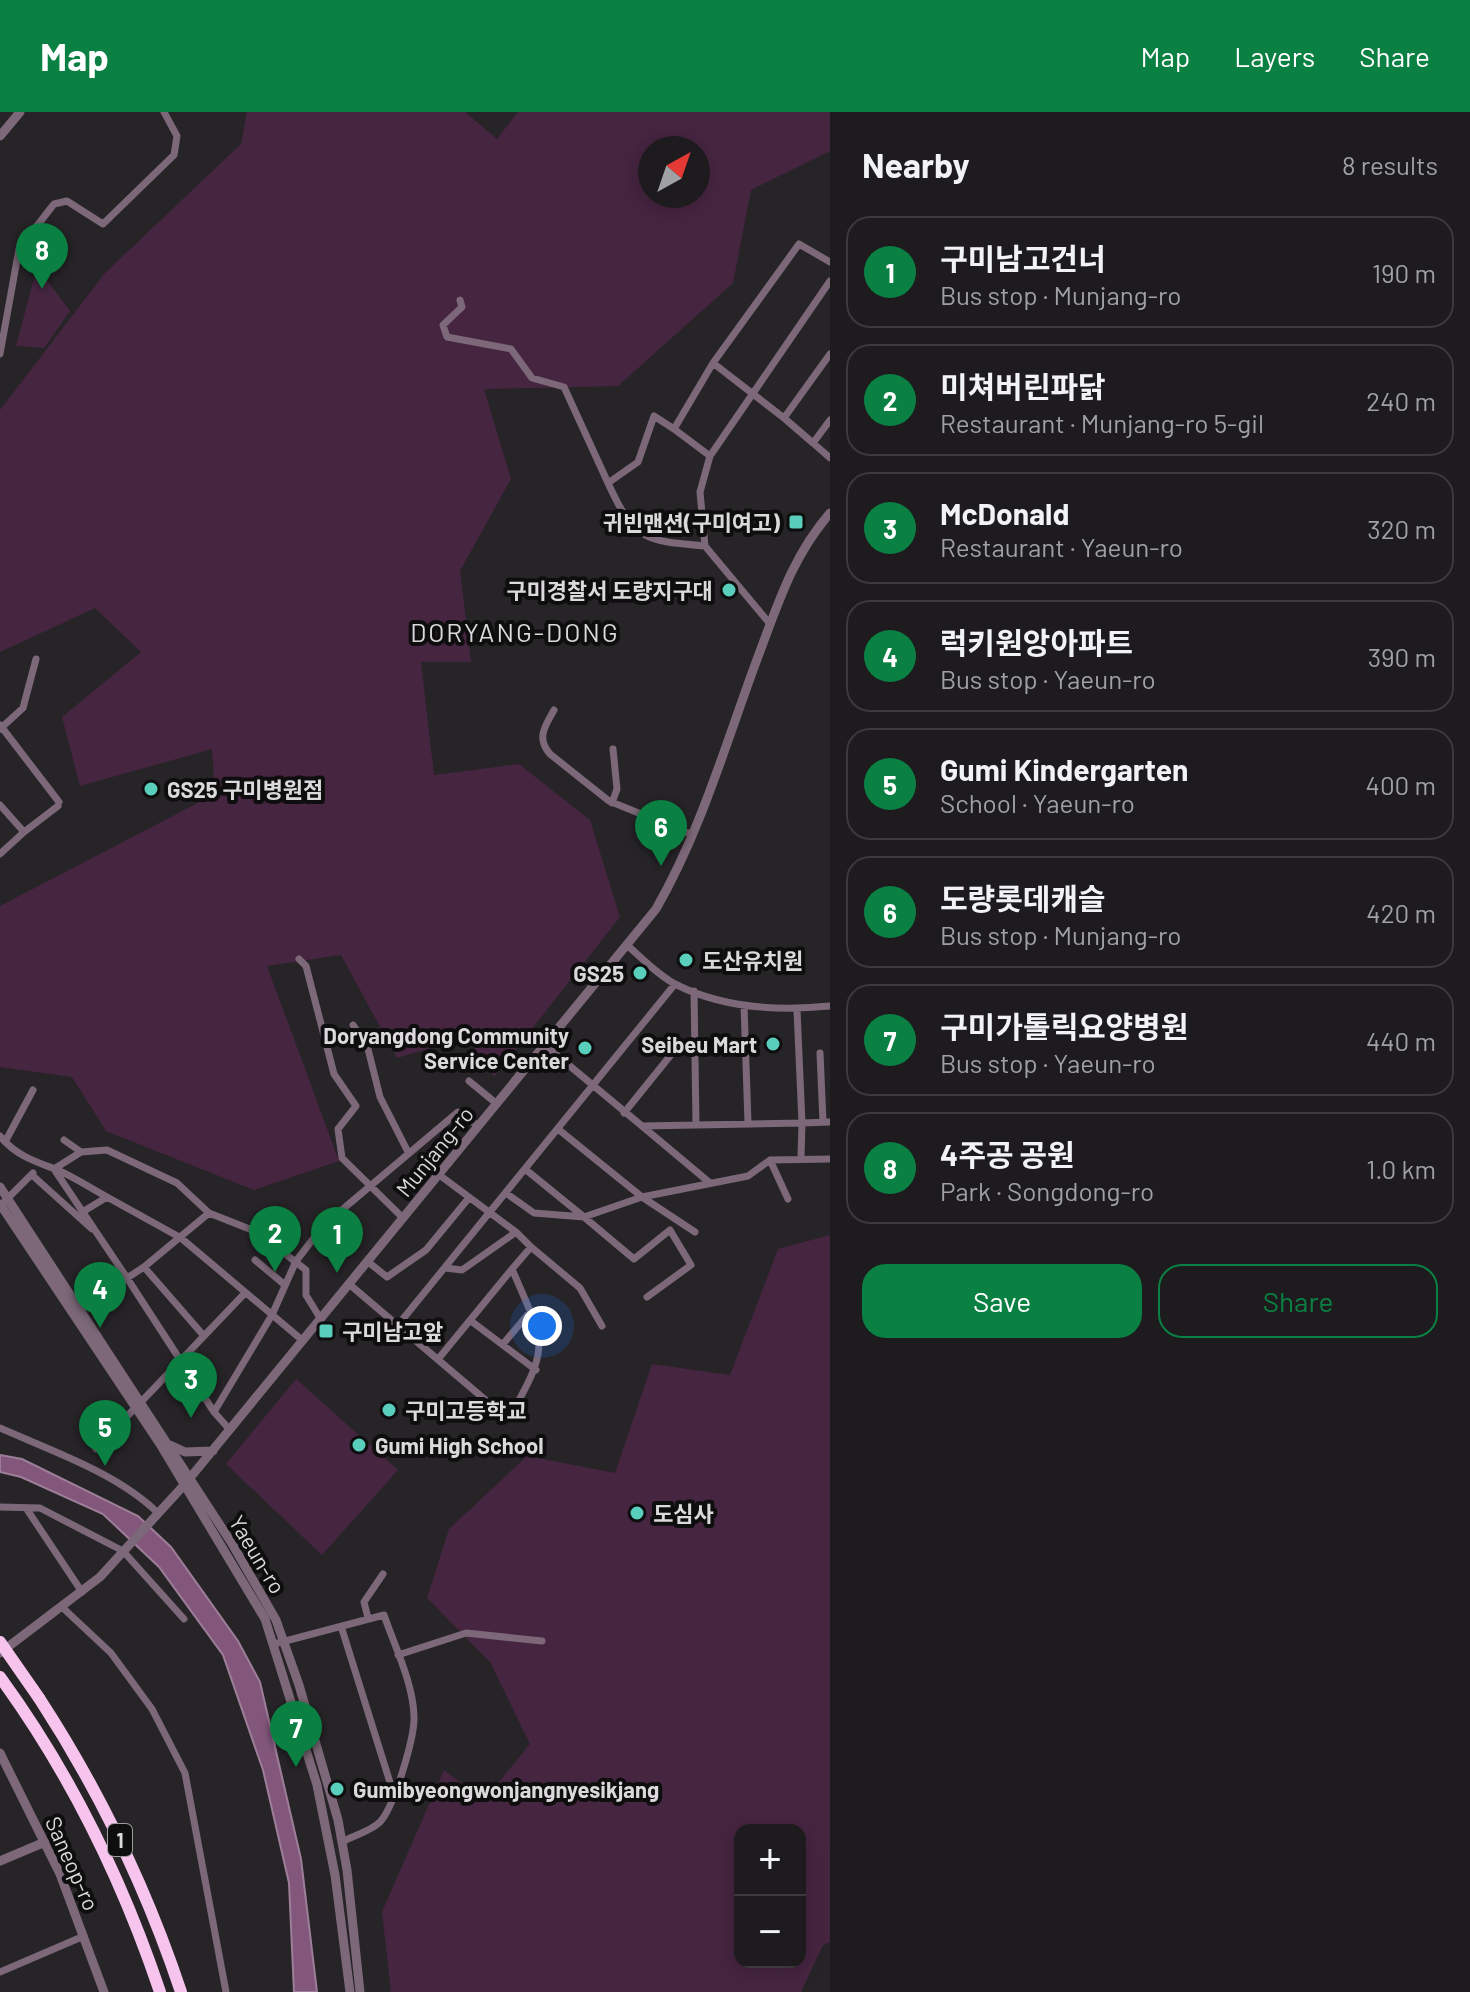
<!DOCTYPE html>
<meta charset="utf-8">
<style>
body{margin:0;font-family:Barlow,"Noto Sans KR",sans-serif;background:#2a282a;color:#f1f3f6}
.controls{position:absolute;right:24px;bottom:24px;display:grid;overflow:hidden;border-radius:16px;box-shadow:0 4px 20px #0003}
.controls button{width:72px;height:72px;display:grid;place-items:center;padding:0;border:0;border-bottom:2px solid #3b393b;background:#1d1b1d;color:#f1f3f6;font:40px sans-serif}
.compass{position:absolute;left:638px;top:24px;width:72px;height:72px;border-radius:50%;background:#1d1b1d;box-shadow:0 4px 20px #0003;rotate:40deg}
.you{position:absolute;left:542px;top:1214px;width:28px;height:28px;margin:-20px;border:6px solid #fff;border-radius:50%;background:#1a73e8;box-shadow:0 0 0 12px #1a73e833}
.badge{display:grid;place-items:center;width:52px;height:52px;border-radius:50%;background:#0b8043;color:#fff;font-size:26px;font-weight:700}
.pin{position:absolute;translate:-50% -66px;filter:drop-shadow(0 2px 4px #0008)}
.pin::after{content:'';position:absolute;top:42px;width:28px;height:24px;background:inherit;clip-path:polygon(0 0,100% 0,50% 100%)}
.list{margin:0;padding:0;list-style:none}
h2{display:flex;justify-content:space-between;align-items:center;height:104px;margin:0;padding:0 32px;font-size:34px}
h2 small{font-size:26px;font-weight:400;color:#a0a1a4}
.list li{display:grid;grid-template-columns:52px 1fr auto;gap:24px;align-items:center;box-sizing:border-box;height:112px;margin:0 16px 16px;padding:0 16px;border:2px solid #3b393b;border-radius:24px}
.list b{display:block;font-size:30px;white-space:nowrap}
.list p{margin:0;font-size:26px;white-space:nowrap;color:#a0a1a4}
.list em{font-size:26px;font-style:normal;color:#a0a1a4}
.actions{display:flex;gap:16px;padding:24px 32px}
.actions a{flex:1;padding:18px 0;border:2px solid #0b8043;border-radius:24px;text-align:center;font-size:28px;color:#0b8043}
.actions .main{background:#0b8043;color:#fff}
.map{position:relative;flex:none;width:830px;height:1880px;overflow:hidden}
header{display:flex;align-items:center;gap:48px;box-sizing:border-box;height:112px;padding:0 40px;background:#0b8043;color:#fff}
header strong{font-size:38px}
nav{display:flex;gap:44px;margin-inline-start:auto;font-size:28px}
main{display:flex}
aside{flex:1;background:#1d1b1d}
.map>svg:first-child{display:block}
.green{fill:#462541;fill-rule:evenodd}
.water{fill:#83577c;stroke:#9d7e98;stroke-width:2}
.lines{fill:none;stroke-linecap:round;stroke-linejoin:round}
.stream{stroke:#9d7e98;stroke-width:2}
.minor{stroke:#7c6878;stroke-width:7}
.tertiary{stroke:#7c6878;stroke-width:9}
.motorway{stroke:#f7c4ee;stroke-width:12}
.motorway-bridge{stroke:#f7c4ee;stroke-width:12}
.poi-dot{fill:#5acebd;stroke:#0f0e0f;stroke-width:3}
.labels{text-anchor:middle;dominant-baseline:central;stroke-width:8;stroke-linejoin:round;paint-order:stroke}
.shield{fill:#0f0e0f;stroke:#9e9c9e;stroke-width:2}
.shield-label{font-size:20px;font-weight:bold;fill:#dbd9db}
.poi-label{font-size:22px;font-weight:bold;fill:#dbd9db;stroke:#0f0e0f;text-anchor:start}
.street-label{font-size:22px;fill:#dbd9db;stroke:#0f0e0f}
.quarter-label{font-size:26px;letter-spacing:2px;fill:#dbd9db;stroke:#0f0e0f}
</style>
<header>
<strong>Map</strong>
<nav><a>Map</a><a>Layers</a><a>Share</a></nav>
</header>
<main>
<div class="map">
<svg width="830" height="1880" viewBox="0 0 830 1880">
<rect width="100%" height="100%" fill="#272427"/>
<path class="green" d="M 247,0 L 465,0 L 497,27 L 518,0 L 830,0 L 830,39 L 751,78 L 733,171 L 618,274 L 484,277 L 511,367 L 460,459 L 471,550 L 421,550 L 434,663 L 519,652 L 590,708 L 620,805 L 494,965 L 467,925 L 397,946 L 341,843 L 267,854 L 339,1049 L 254,1078 L 106,1019 L 72,965 L 0,955 L 0,794 L 215,682 L 212,637 L 80,674 L 62,605 L 141,540 L 95,496 L 0,540 L 0,298 L 105,161 L 241,32 ZM 650,36 L 698,36 L 698,84 L 650,84 Z
M 37,155 L 70,199 L 44,236 L 16,234 Z
M 830,1123 L 830,1830 L 823,1833 L 801,1880 L 391,1880 L 382,1800 L 444,1658 L 484,1688 L 530,1632 L 490,1550 L 427,1486 L 449,1417 L 527,1344 L 615,1361 L 652,1252 L 730,1263 L 778,1137 ZM 740,1718 L 800,1718 L 800,1850 L 740,1850 Z
M 296,1267 L 398,1358 L 322,1443 L 226,1352 Z"/>
<path class="water" d="M 0,1343 L 22,1347 L 138,1404 L 171,1435 L 238,1529 L 260,1570 L 301,1747 L 317,1880 L 294,1880 L 289,1771 L 263,1658 L 223,1543 L 159,1455 L 103,1402 L 21,1365 L 0,1360 Z"/>
<g class="lines">
<path class="stream" d="M 272,1620 L 277,1645"/>
<path class="minor" d="M 460,188 L 462,195 L 443,213 L 447,225 L 511,237 L 532,266 L 564,275 L 608,371
M 0,242 L 19,137 L 54,92 L 67,89 L 103,112 L 174,43 L 177,24 L 164,0
M 713,251 L 784,306 L 830,242
M 784,306 L 813,331 L 830,308
M 674,317 L 654,304 L 638,350 L 608,371 C 634,428 644,429 705,434
M 813,331 L 830,346
M 710,344 L 674,317 L 713,251 L 799,132 L 830,150
M 770,512 L 705,434 L 700,380 L 710,344 L 830,169
M 554,598 C 545,614 536,626 550,642 L 609,689 L 693,723
M 0,613 L 59,690
M 0,617 L 23,596 L 36,547
M 612,691 L 617,677 L 613,637
M 0,693 L 24,720 L 58,694
M 0,742 L 24,720
M 628,834 C 643,847 659,864 677,873 C 723,896 780,899 830,894
M 299,847 L 306,854 L 334,962 L 356,994 L 338,1017 L 342,1046 L 403,1106
M 744,893 L 748,1011
M 353,913 L 367,933 L 380,985 L 408,1040
M 547,935 L 642,1014 L 696,1013 L 694,879
M 820,941 L 823,1010
M 469,969 L 497,992
M 624,1001 L 670,944
M 696,1013 L 802,1011 L 797,898
M 642,1014 L 710,1071
M 0,1024 C 15,1043 34,1049 55,1057 C 73,1064 90,1076 107,1085 L 84,1099
M 64,1028 L 81,1040
M 5,1030 L 33,978
M 801,1045 L 802,1011 L 830,1010
M 770,1048 L 788,1087
M 525,1057 L 584,1105 L 642,1085 L 558,1017
M 438,1062 L 516,1120 L 531,1135 L 512,1157
M 32,1063 L 92,1117
M 506,1081 L 534,1101 L 584,1105 L 634,1147 L 670,1118 L 691,1153 L 647,1185
M 107,1085 L 181,1126 L 302,1228
M 642,1085 L 748,1064 L 770,1048 L 830,1047
M 642,1085 L 695,1120
M 5,1089 L 33,1061
M 209,1101 L 144,1155 L 127,1166 L 54,1057 L 81,1040 L 107,1038 L 177,1071 L 209,1101 L 257,1120 L 306,1158 L 306,1183 L 320,1206
M 531,1135 L 580,1176 L 602,1214
M 255,1148 L 285,1173
M 367,1149 L 387,1165 L 426,1138 L 468,1087
M 144,1155 L 204,1224
M 445,1156 L 462,1158 L 516,1120
M 349,1172 L 496,1297 L 510,1304 C 552,1231 544,1232 512,1157 L 439,1246
M 80,1197 L 127,1166 L 214,1300
M 471,1209 L 536,1258
M 398,1213 L 675,872
M 503,1232 L 530,1200
M 141,1290 L 245,1181
M 0,1316 C 52,1339 117,1361 158,1401
M 230,1318 L 214,1300 L 272,1203 L 296,1149 L 324,1113 L 458,1000 L 477,1013
M 96,1337 L 135,1296
M 0,1395 L 40,1396 L 123,1439 L 184,1507
M 26,1396 L 82,1480
M 63,1496 L 111,1541 L 152,1597 L 185,1661 L 226,1880
M 368,1506 L 364,1490 L 383,1462
M 341,1514 L 393,1680
M 274,1532 L 384,1503 C 395,1535 413,1571 414,1604 C 415,1625 394,1695 380,1710 C 371,1719 353,1724 342,1730
M 398,1543 L 466,1521 L 542,1529
M 0,1860 L 84,1824"/>
<path class="tertiary" d="M 0,24 L 20,0
M 0,1075 L 231,1430 L 276,1508 L 299,1573 L 338,1708 L 347,1758 L 360,1880
M 0,1092 L 160,1332 L 265,1507 L 317,1673 L 335,1763 L 350,1880
M 170,1333 L 185,1340 L 213,1339
M 0,1541 L 100,1465 L 185,1372 L 656,797 C 702,717 727,627 759,542 C 779,489 793,444 830,401
M 0,1641 L 60,1762 L 104,1880
M 0,1749 L 45,1730"/>
<path class="motorway" d="M 0,1565 C 70,1661 122,1767 160,1880
M 39,1586 C 99,1678 146,1775 181,1880"/>
<path class="motorway-bridge" d="M 0,1530 L 39,1586"/>
</g>
<g class="poi-dot">
<rect x="788" y="402" width="16" height="16" rx="4"/>
<circle cx="729" cy="478" r="8"/>
<circle cx="151" cy="677" r="8"/>
<circle cx="686" cy="848" r="8"/>
<circle cx="640" cy="861" r="8"/>
<circle cx="773" cy="932" r="8"/>
<circle cx="585" cy="936" r="8"/>
<rect x="318" y="1211" width="16" height="16" rx="4"/>
<circle cx="389" cy="1298" r="8"/>
<circle cx="359" cy="1333" r="8"/>
<circle cx="637" cy="1401" r="8"/>
<circle cx="337" cy="1677" r="8"/>
</g>
<g class="labels">
<rect class="shield" x="108" y="1712" width="24" height="32" rx="6"/>
<g class="shield-label">
<text x="120" y="1728">1</text>
</g>
<g class="poi-label">
<text x="780" y="410" text-anchor="end">귀빈맨션(구미여고)</text>
<text x="713" y="478" text-anchor="end">구미경찰서 도량지구대</text>
<text x="167" y="677">GS25 구미병원점</text>
<text x="702" y="848">도산유치원</text>
<text x="624" y="861" text-anchor="end">GS25</text>
<text x="569" y="923" text-anchor="end">Doryangdong Community<tspan x="569" dy="25">Service Center</tspan></text>
<text x="757" y="932" text-anchor="end">Seibeu Mart</text>
<text x="342" y="1219">구미남고앞</text>
<text x="405" y="1298">구미고등학교</text>
<text x="375" y="1333">Gumi High School</text>
<text x="653" y="1401">도심사</text>
<text x="353" y="1677">Gumibyeongwonjangnyesikjang</text>
</g>
<g class="street-label">
<text transform="translate(434 1039) rotate(-51)">Munjang-ro</text>
<text transform="translate(258 1442) rotate(59)">Yaeun-ro</text>
<text transform="translate(73 1751) rotate(66)">Saneop-ro</text>
</g>
<g class="quarter-label">
<text x="515" y="519">DORYANG-DONG</text>
</g>
</g>
</svg>
<div class="controls">
<button>+</button>
<button>−</button>
</div>
<svg class="compass" viewBox="-18 -18 36 36"><path d="M0-13l5 13h-10z" fill="#e53935"/><path d="M0 13l5-13h-10z" fill="#a0a1a4"/></svg>
<div class="you"></div>
<div class="pin badge" style="left:337px;top:1161px">1</div>
<div class="pin badge" style="left:275px;top:1160px">2</div>
<div class="pin badge" style="left:191px;top:1306px">3</div>
<div class="pin badge" style="left:100px;top:1216px">4</div>
<div class="pin badge" style="left:105px;top:1354px">5</div>
<div class="pin badge" style="left:661px;top:754px">6</div>
<div class="pin badge" style="left:296px;top:1655px">7</div>
<div class="pin badge" style="left:42px;top:177px">8</div>
</div>
<aside>
<h2>Nearby<small>8 results</small></h2>
<ul class="list">
<li><span class="badge">1</span><div><b>구미남고건너</b><p>Bus stop · Munjang-ro</p></div><em>190 m</em></li>
<li><span class="badge">2</span><div><b>미쳐버린파닭</b><p>Restaurant · Munjang-ro 5-gil</p></div><em>240 m</em></li>
<li><span class="badge">3</span><div><b>McDonald</b><p>Restaurant · Yaeun-ro</p></div><em>320 m</em></li>
<li><span class="badge">4</span><div><b>럭키원앙아파트</b><p>Bus stop · Yaeun-ro</p></div><em>390 m</em></li>
<li><span class="badge">5</span><div><b>Gumi Kindergarten</b><p>School · Yaeun-ro</p></div><em>400 m</em></li>
<li><span class="badge">6</span><div><b>도량롯데캐슬</b><p>Bus stop · Munjang-ro</p></div><em>420 m</em></li>
<li><span class="badge">7</span><div><b>구미가톨릭요양병원</b><p>Bus stop · Yaeun-ro</p></div><em>440 m</em></li>
<li><span class="badge">8</span><div><b>4주공 공원</b><p>Park · Songdong-ro</p></div><em>1.0 km</em></li>
</ul>
<div class="actions"><a class="main">Save</a><a>Share</a></div>
</aside>
</main>
